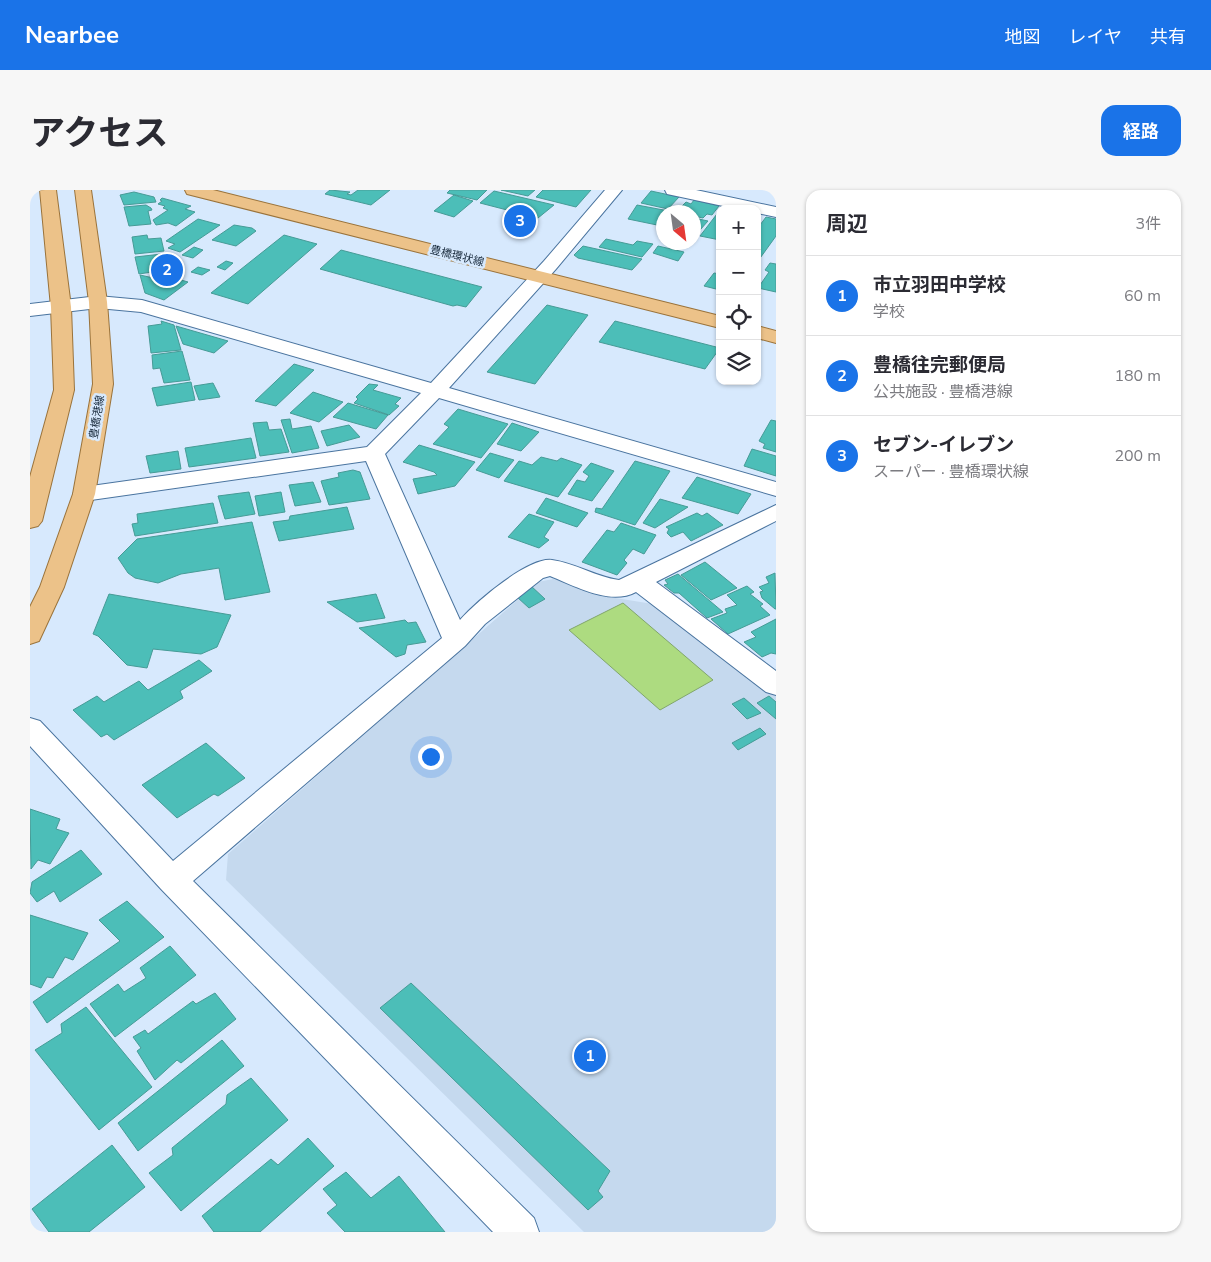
<!DOCTYPE html>
<html lang="ja">
<meta charset="utf-8">
<style>
body{margin:0;font-family:"Nunito Sans","Noto Sans JP",sans-serif;background:#f7f7f7;color:#2b2b33}
.controls{position:absolute;right:15px;top:15px;display:grid;overflow:hidden;border-radius:10px;box-shadow:0 1px 4px #0004}
.controls button{width:45px;height:45px;display:grid;place-items:center;padding:0;border:0;border-bottom:1px solid #e1e1e2;background:#fff;color:#2b2b33;font:25px sans-serif}
.compass{position:absolute;left:626px;top:15px;width:45px;height:45px;border-radius:50%;background:#fff;box-shadow:0 1px 4px #0004;rotate:151deg}
.you{position:absolute;left:400px;top:566px;width:18px;height:18px;margin:-12px;border:4px solid #fff;border-radius:50%;background:#1a73e8;box-shadow:0 0 0 8px #1a73e833}
.badge{display:grid;place-items:center;width:32px;height:32px;border-radius:50%;background:#1a73e8;color:#fff;font-size:16px;font-weight:700}
.pin{position:absolute;translate:-50% -50%;border:2px solid #fff;box-shadow:0 1px 5px #0006}
.list{margin:0;padding:0;list-style:none}
h2{display:flex;justify-content:space-between;align-items:center;height:65px;margin:0;padding:0 20px;font-size:21px}
h2 small{font-size:16px;font-weight:400;color:#7c7c81}
.list li{display:grid;grid-template-columns:32px 1fr auto;gap:15px;align-items:center;box-sizing:border-box;height:80px;padding:0 20px;border-top:1px solid #e1e1e2}
.list b{display:block;font-size:19px;white-space:nowrap}
.list p{margin:0;font-size:16px;white-space:nowrap;color:#7c7c81}
.list em{font-size:16px;font-style:normal;color:#7c7c81}
.icon{flex:none;width:28px;height:28px;fill:none;stroke:currentColor;stroke-width:2;stroke-linecap:round;stroke-linejoin:round}
.map{position:relative;flex:none;width:746px;height:1042px;overflow:hidden;border-radius:15px}
header{display:flex;align-items:center;gap:30px;box-sizing:border-box;height:70px;padding:0 25px;background:#1a73e8;color:#fff}
header strong{font-size:24px}
nav{display:flex;gap:28px;margin-inline-start:auto;font-size:18px}
.intro{display:flex;align-items:center;justify-content:space-between;box-sizing:border-box;height:120px;padding:0 30px}
h1{margin:0;font-size:35px}
.button{padding:12px 22px;border-radius:15px;background:#1a73e8;color:#fff;font-size:18px;font-weight:700}
main{display:flex;gap:30px;padding:0 30px}
aside{flex:1;background:#fff;border-radius:15px;box-shadow:0 1px 4px #0004}
.map>svg:first-child{display:block}
.built{fill:#c5d9ee}
.water{fill:#addb80;stroke:#81a66c}
.building{fill:#4cbeb8;stroke:#469b96}
.lines{fill:none;stroke-linecap:round;stroke-linejoin:round}
.minor-casing{stroke:#4a749f;stroke-width:2}
.major-casing{stroke:#9a733b;stroke-width:2}
.minor{fill:#fff;fill-rule:evenodd}
.major{fill:#ecc289;fill-rule:evenodd}
.labels{text-anchor:middle;dominant-baseline:central;stroke-width:5;stroke-linejoin:round;paint-order:stroke}
.far-street-label{font-size:11px;fill:#192b3d;stroke:#d7e9fd}
</style>
<header>
<strong>Nearbee</strong>
<nav><a>地図</a><a>レイヤ</a><a>共有</a></nav>
</header>
<div class="intro"><h1>アクセス</h1><a class="button">経路</a></div>
<main>
<div class="map">
<svg width="746" height="1042" viewBox="0 0 746 1042">
<rect width="100%" height="100%" fill="#d7e9fd"/>
<path class="built" d="M 528,388 L 573,406 L 623,414 L 746,506 L 746,1042 L 554,1042 L 196,690 L 198,664 L 508,392 Z"/>
<path class="water" d="M 593,413 L 683,490 L 630,520 L 539,440 Z"/>
<path class="building" d="M 300,0 L 320,2 L 317,4 L 321,5 L 328,0 L 360,0 L 341,15 L 295,4 Z
M 420,0 L 457,0 L 447,10 L 417,3 Z
M 471,0 L 505,0 L 498,6 Z
M 513,0 L 561,0 L 546,17 L 506,7 Z
M 464,1 L 524,15 L 508,28 L 450,13 Z
M 621,1 L 649,7 L 638,19 L 611,13 Z
M 104,2 L 124,7 L 126,12 L 94,15 L 90,5 Z
M 424,5 L 443,11 L 424,27 L 404,21 Z
M 132,8 L 161,16 L 155,19 L 165,22 L 146,36 L 138,33 L 126,35 L 123,30 L 138,20 L 133,18 L 135,16 L 128,14 L 132,11 L 130,10 Z
M 664,10 L 689,16 L 682,25 L 677,24 L 673,28 L 664,26 L 664,22 L 646,22 L 656,12 L 661,14 Z
M 116,15 L 121,18 L 122,20 L 118,21 L 121,34 L 99,36 L 94,17 Z
M 607,15 L 639,21 L 634,22 L 634,27 L 627,35 L 598,29 Z
M 690,20 L 690,50 L 670,46 Z
M 736,27 L 746,29 L 746,46 L 728,71 L 727,39 Z
M 664,28 L 678,31 L 670,40 L 664,38 Z
M 168,29 L 190,35 L 150,62 L 138,58 L 145,54 L 136,51 Z
M 204,35 L 222,38 L 226,41 L 206,56 L 182,50 Z
M 117,45 L 118,49 L 131,48 L 134,61 L 105,64 L 102,47 Z
M 254,45 L 287,54 L 218,114 L 181,103 Z
M 576,49 L 603,55 L 607,51 L 623,54 L 612,67 L 569,57 Z
M 553,56 L 612,69 L 602,80 L 548,68 L 544,65 Z
M 628,56 L 654,62 L 648,71 L 623,63 Z
M 164,57 L 173,60 L 163,68 L 152,65 Z
M 311,60 L 452,97 L 436,117 L 427,115 L 423,116 L 290,79 Z
M 132,64 L 135,71 L 125,74 L 126,77 L 121,78 L 122,82 L 109,84 L 105,67 Z
M 196,71 L 203,73 L 195,80 L 187,77 Z
M 740,73 L 746,74 L 746,102 L 728,98 L 739,82 L 735,80 Z
M 168,77 L 180,80 L 172,85 L 161,82 Z
M 684,83 L 690,84 L 687,90 L 690,91 L 690,100 L 674,96 Z
M 110,85 L 128,89 L 134,85 L 158,92 L 134,110 L 115,103 Z
M 517,115 L 558,125 L 505,194 L 457,182 Z
M 131,131 L 144,135 L 151,160 L 121,163 L 118,136 L 132,134 Z
M 585,131 L 690,158 L 675,179 L 569,152 Z
M 146,136 L 198,151 L 184,163 L 153,154 Z
M 152,161 L 160,190 L 134,193 L 130,178 L 123,179 L 122,165 Z
M 264,174 L 284,180 L 246,216 L 225,211 Z
M 161,192 L 165,210 L 127,216 L 122,198 Z
M 183,193 L 190,207 L 169,210 L 164,196 Z
M 339,194 L 348,195 L 343,200 L 371,208 L 365,214 L 369,216 L 359,225 L 324,213 L 328,209 L 326,207 Z
M 283,202 L 313,212 L 289,232 L 260,223 Z
M 318,213 L 358,225 L 346,239 L 303,227 Z
M 428,219 L 478,234 L 451,268 L 403,254 L 419,237 L 414,234 Z
M 260,229 L 262,239 L 281,236 L 289,258 L 262,263 L 251,230 Z
M 741,230 L 746,231 L 746,262 L 733,258 L 735,254 L 729,251 Z
M 237,232 L 239,240 L 251,239 L 259,262 L 230,266 L 223,233 Z
M 482,233 L 509,242 L 491,261 L 467,254 Z
M 319,235 L 330,247 L 297,256 L 291,241 Z
M 221,248 L 226,268 L 159,277 L 155,258 Z
M 389,255 L 445,272 L 425,296 L 388,304 L 383,289 L 407,285 L 404,282 L 373,272 Z
M 722,259 L 746,266 L 746,286 L 714,276 Z
M 148,261 L 151,279 L 120,283 L 116,266 Z
M 460,263 L 484,270 L 469,288 L 446,280 Z
M 511,267 L 527,271 L 531,268 L 552,275 L 528,307 L 474,291 L 489,271 L 502,275 Z
M 605,271 L 640,281 L 605,335 L 565,322 L 566,318 L 572,319 Z
M 561,273 L 584,281 L 562,311 L 538,304 L 547,290 L 555,292 L 559,286 L 553,282 Z
M 323,280 L 330,282 L 340,309 L 299,315 L 291,291 L 309,287 L 308,283 Z
M 667,287 L 721,304 L 708,324 L 652,308 Z
M 283,292 L 291,312 L 265,316 L 259,295 Z
M 219,302 L 225,324 L 195,329 L 188,306 Z
M 251,302 L 255,322 L 229,326 L 225,306 Z
M 516,308 L 558,323 L 547,337 L 506,323 Z
M 630,309 L 658,317 L 625,338 L 613,333 Z
M 183,313 L 188,333 L 105,346 L 102,334 L 108,333 L 107,324 Z
M 317,317 L 324,339 L 249,351 L 243,332 L 259,330 L 260,326 Z
M 667,323 L 672,326 L 677,323 L 693,335 L 661,351 L 653,342 L 641,347 L 637,343 L 639,339 L 636,337 Z
M 499,324 L 524,332 L 514,347 L 519,350 L 509,358 L 478,347 Z
M 222,332 L 240,402 L 195,410 L 189,378 L 151,384 L 128,393 L 105,388 L 98,383 L 88,368 L 107,349 Z
M 591,333 L 626,345 L 614,364 L 603,359 L 594,370 L 597,373 L 587,385 L 552,372 L 577,340 L 584,342 Z
M 675,372 L 707,398 L 681,410 L 651,385 Z
M 745,383 L 746,419 L 745,419 L 732,408 L 730,402 L 733,401 L 729,397 L 739,393 L 736,387 Z
M 648,384 L 693,422 L 677,428 L 649,403 L 644,403 L 634,395 L 638,394 L 635,390 Z
M 500,395 L 515,409 L 499,418 L 487,407 Z
M 717,396 L 724,402 L 720,404 L 733,414 L 730,416 L 740,425 L 698,444 L 681,429 L 697,423 L 695,419 L 707,415 L 697,405 Z
M 79,404 L 201,425 L 187,457 L 171,464 L 123,459 L 117,478 L 97,475 L 68,446 L 63,444 Z
M 346,404 L 355,428 L 327,432 L 297,412 Z
M 746,429 L 746,464 L 741,463 L 732,467 L 714,452 L 726,447 L 721,442 Z
M 375,430 L 378,433 L 386,432 L 396,452 L 377,455 L 375,464 L 366,467 L 329,438 Z
M 169,470 L 182,481 L 150,501 L 153,508 L 84,550 L 77,544 L 71,547 L 43,520 L 67,506 L 74,512 L 109,491 L 118,500 Z
M 739,506 L 746,512 L 746,529 L 727,513 Z
M 714,508 L 731,523 L 717,529 L 702,514 Z
M 730,538 L 736,544 L 708,560 L 702,553 Z
M 176,553 L 215,588 L 188,606 L 184,604 L 147,628 L 112,595 Z
M 0,619 L 30,629 L 26,639 L 39,643 L 20,674 L 8,670 L 1,679 Z
M 51,660 L 72,684 L 30,712 L 24,701 L 7,712 L 0,703 L 2,692 Z
M 97,711 L 134,747 L 17,833 L 3,812 L 90,751 L 69,730 Z
M 0,725 L 58,743 L 43,770 L 35,767 L 23,788 L 17,787 L 11,798 L 0,794 Z
M 140,756 L 166,785 L 85,847 L 60,814 L 88,794 L 94,802 L 116,788 L 110,778 Z
M 381,793 L 580,981 L 568,1001 L 573,1007 L 558,1020 L 350,818 Z
M 185,803 L 206,829 L 151,873 L 147,870 L 125,890 L 107,861 L 111,858 L 103,847 L 115,840 L 118,844 L 163,811 L 166,814 Z
M 56,817 L 122,897 L 69,940 L 5,860 L 32,843 L 31,834 Z
M 192,850 L 214,876 L 108,961 L 88,933 Z
M 221,888 L 258,930 L 151,1021 L 119,983 L 143,965 L 142,958 L 196,914 L 197,905 Z
M 278,948 L 304,976 L 230,1042 L 184,1042 L 172,1026 L 241,969 L 248,975 Z
M 82,955 L 115,997 L 59,1042 L 19,1042 L 2,1019 Z
M 316,982 L 341,1008 L 369,986 L 415,1042 L 315,1042 L 297,1023 L 307,1015 L 293,999 Z"/>
<g class="lines">
<defs>
<path id="minor" d="M 575,0 L 592,0 L 526,79 L 419,198 L 746,292 L 746,306 L 409,208 L 355,264 L 430,430 C 446,412 498,367 522,370 C 545,373 566,387 589,390 L 746,315 L 746,331 L 626,392 L 746,481 L 746,505 L 736,502 L 606,402 C 580,416 545,396 520,386 L 513,388 L 455,434 L 435,456 L 163,691 L 504,1028 L 509,1042 L 463,1042 L 131,699 L 0,556 L 0,528 L 10,531 L 143,671 L 412,448 L 336,271 L 54,311 L 46,309 L 43,304 L 46,299 L 54,297 L 337,257 L 391,203 L 111,122 L 68,118 L 0,126 L 0,114 L 68,106 L 112,110 L 401,193 L 514,71 Z
M 635,0 L 666,0 L 746,17 L 746,27 L 727,23 L 727,19 L 707,19 L 637,4 Z"/>
<path id="major" d="M 10,0 L 26,0 L 41,117 L 44,200 L 12,331 L 8,336 L 0,338 L 0,287 L 24,200 L 21,117 Z
M 45,0 L 61,0 L 77,112 L 83,194 L 65,304 L 34,397 L 9,451 L 0,454 L 0,417 L 10,397 L 43,304 L 63,194 L 59,112 Z
M 155,0 L 183,0 L 690,126 L 690,138 L 157,4 Z
M 727,136 L 746,141 L 746,153 L 727,148 Z"/>
</defs>
<use href="#minor" class="minor-casing"/>
<use href="#major" class="major-casing"/>
<use href="#minor" class="minor"/>
<use href="#major" class="major"/>
</g>
<g class="labels">
<g class="far-street-label">
<text transform="translate(427 66) rotate(14)">豊橋環状線</text>
<text transform="translate(67 227) rotate(-81)">豊橋港線</text>
</g>
</g>
</svg>
<div class="controls">
<button>+</button>
<button>−</button>
<button><svg class="icon" aria-label="locate" viewBox="0 0 24 24"><circle cx="12" cy="12" r="6"/><path d="M12 2v4M12 18v4M2 12h4M18 12h4"/></svg></button>
<button><svg class="icon" aria-label="layers" viewBox="0 0 24 24"><path d="M12 4l9 5-9 5-9-5zM3 14l9 5 9-5"/></svg></button>
</div>
<svg class="compass" viewBox="-18 -18 36 36"><path d="M0-13l5 13h-10z" fill="#e53935"/><path d="M0 13l5-13h-10z" fill="#7c7c81"/></svg>
<div class="you"></div>
<div class="pin badge" style="left:560px;top:866px">1</div>
<div class="pin badge" style="left:137px;top:80px">2</div>
<div class="pin badge" style="left:490px;top:31px">3</div>
</div>
<aside>
<h2>周辺<small>3件</small></h2>
<ul class="list">
<li><span class="badge">1</span><div><b>市立羽田中学校</b><p>学校</p></div><em>60 m</em></li>
<li><span class="badge">2</span><div><b>豊橋往完郵便局</b><p>公共施設 · 豊橋港線</p></div><em>180 m</em></li>
<li><span class="badge">3</span><div><b>セブン-イレブン</b><p>スーパー · 豊橋環状線</p></div><em>200 m</em></li>
</ul>
</aside>
</main>
